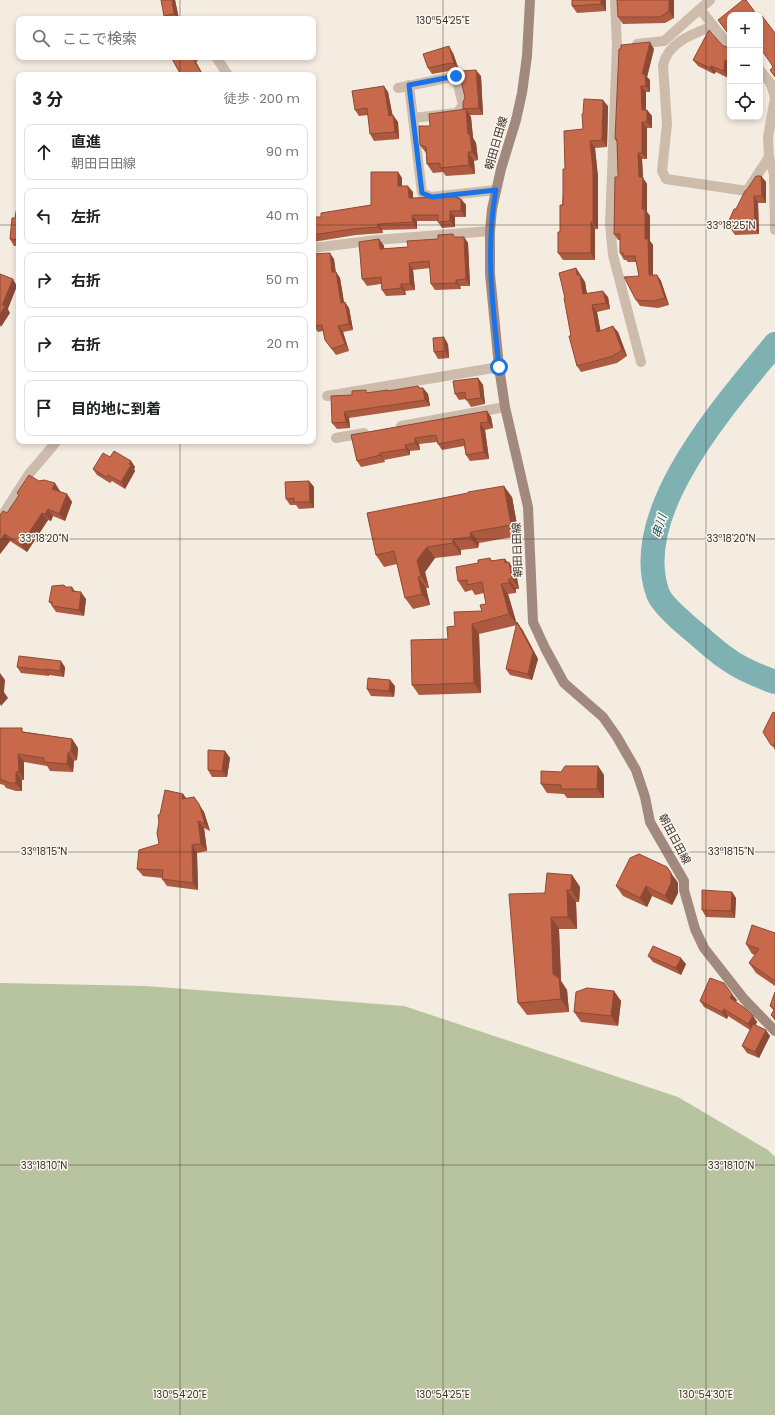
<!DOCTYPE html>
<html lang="ja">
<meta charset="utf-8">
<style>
body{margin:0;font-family:Poppins,"Noto Sans JP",sans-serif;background:#f2f2f2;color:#202124}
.controls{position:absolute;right:12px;top:12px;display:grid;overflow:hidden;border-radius:8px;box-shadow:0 2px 6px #0003}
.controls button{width:36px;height:36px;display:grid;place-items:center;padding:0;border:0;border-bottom:1px solid #e0e0e0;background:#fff;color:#202124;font:20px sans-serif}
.stop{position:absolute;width:12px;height:12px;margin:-9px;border:3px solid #1a73e8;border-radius:50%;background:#fff}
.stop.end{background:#1a73e8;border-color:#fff;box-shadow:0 1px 4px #0008}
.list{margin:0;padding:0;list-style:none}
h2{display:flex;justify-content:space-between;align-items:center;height:52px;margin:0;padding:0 16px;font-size:17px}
h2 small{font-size:13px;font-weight:400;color:#757577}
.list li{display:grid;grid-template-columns:26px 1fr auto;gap:12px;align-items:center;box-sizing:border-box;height:56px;margin:0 8px 8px;padding:0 8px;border:1px solid #e0e0e0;border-radius:8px}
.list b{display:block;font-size:15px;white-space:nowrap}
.list p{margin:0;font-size:13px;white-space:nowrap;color:#757577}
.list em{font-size:13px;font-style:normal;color:#757577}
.icon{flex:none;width:22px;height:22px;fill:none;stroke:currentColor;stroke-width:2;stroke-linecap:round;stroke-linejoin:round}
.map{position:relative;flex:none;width:775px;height:1415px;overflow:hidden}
.search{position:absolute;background:#fff;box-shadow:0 2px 6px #0003;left:16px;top:16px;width:300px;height:44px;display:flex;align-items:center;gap:10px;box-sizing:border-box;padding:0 14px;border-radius:8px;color:#757577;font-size:15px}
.panel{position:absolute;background:#fff;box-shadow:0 2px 6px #0003;left:16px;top:72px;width:300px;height:372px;border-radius:8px}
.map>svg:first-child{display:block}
.green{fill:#b8c4a0}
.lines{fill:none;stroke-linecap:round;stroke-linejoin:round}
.river{stroke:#7fb0b2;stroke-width:24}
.minor{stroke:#cdbbac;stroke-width:10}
.secondary{stroke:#a18a7d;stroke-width:10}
.wall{fill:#ac5a40}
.shaded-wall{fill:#8c4a34}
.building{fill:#c8694b;stroke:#8c4a34}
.route{stroke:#1a73e8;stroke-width:5}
.ticks{fill:none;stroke:#3b302b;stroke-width:1;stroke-opacity:0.45}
.labels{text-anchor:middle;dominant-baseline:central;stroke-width:3;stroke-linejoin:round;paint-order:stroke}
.street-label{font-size:11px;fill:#3b302b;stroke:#fbf5ee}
.water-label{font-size:12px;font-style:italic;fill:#1f5a5e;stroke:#fbf5ee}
.ticks-label{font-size:10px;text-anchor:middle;fill:#3b302b;stroke:#fbf5ee;stroke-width:3;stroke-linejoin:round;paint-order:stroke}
</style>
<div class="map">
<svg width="775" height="1415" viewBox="0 0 775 1415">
<rect width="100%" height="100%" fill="#f4ebe1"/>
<path class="green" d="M 0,983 L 146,986 L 404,1006 L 678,1097 L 768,1150 L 775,1157 L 775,1415 L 0,1415 Z"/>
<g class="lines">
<path class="river" d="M 775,344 C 727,403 628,512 658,594 C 663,606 688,627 698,635 C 707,643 716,651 726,658 C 741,669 758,676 775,682"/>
<path class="minor" d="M 615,0 L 617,46 L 610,225 L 613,255 L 641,362
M 700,9 L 730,47
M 713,26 C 693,34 668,42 663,65 L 667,124 L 662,171 L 666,179 L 747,191 L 769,157
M 637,44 L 664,41 L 710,0
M 216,57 L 228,75
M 760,70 L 771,84 L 775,98 L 768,137 L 769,157 L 774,174 L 775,230
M 409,85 L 422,193 L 431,197 L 496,190
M 398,88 L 456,76 L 463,105 L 457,113 L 413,118
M 313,248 L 376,240 L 490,231
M 327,396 L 499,367
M 401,426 L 505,407
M 336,438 L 364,433
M 0,519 L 29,474 L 57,441"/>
<path class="secondary" d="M 530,0 L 527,56 L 522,93 L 516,120 L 501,169 L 492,209 L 490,231 L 490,274 L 499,367 L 505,407 L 528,507 L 533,622 L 545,648 L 564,683 L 603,717 L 617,737 L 636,770 L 645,797 L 650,822 L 684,881 L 684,890 L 695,929 L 704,948 L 744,999 L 775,1031"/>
</g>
<path class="wall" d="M 175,0 L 179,19 L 166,19 L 164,16 Z
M 572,0 L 606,0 L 606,11 L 577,13 L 572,6 Z
M 617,0 L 674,0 L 674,18 L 665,23 L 623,24 L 618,17 Z
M 730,45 L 730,67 L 728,78 L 716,72 L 714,74 L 698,66 L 693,60 L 723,46 L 727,47 Z
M 654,49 L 647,77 L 650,80 L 650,92 L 646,92 L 646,110 L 647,110 L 652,116 L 652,128 L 647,128 L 647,159 L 642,159 L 643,178 L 647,184 L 647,212 L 650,216 L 650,241 L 653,245 L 653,275 L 657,275 L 661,281 L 669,305 L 658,308 L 640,306 L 636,300 L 639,276 L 637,262 L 628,262 L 626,260 L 624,260 L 620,253 L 620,240 L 618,240 L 614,234 L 618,177 L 617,142 L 615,139 Z
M 453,53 L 459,70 L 455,70 L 432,74 L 428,68 Z
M 171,57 L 196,57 L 198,61 L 196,62 L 203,75 L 181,75 Z
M 481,76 L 483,115 L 470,115 L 471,117 L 473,138 L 476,143 L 478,160 L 474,161 L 475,174 L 446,176 L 443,172 L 433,173 L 427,164 L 426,153 L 420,145 L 430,126 L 463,109 Z
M 388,92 L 392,115 L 398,122 L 399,139 L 374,141 L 370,134 L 368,115 L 359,116 L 355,110 Z
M 608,106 L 607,147 L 595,148 L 598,177 L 598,229 L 595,229 L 595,260 L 563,260 L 558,253 L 565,169 Z
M 398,172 L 402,178 L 402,186 L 413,192 L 413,198 L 458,197 L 460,199 L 461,199 L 466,205 L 466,217 L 455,217 L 455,227 L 442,228 L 438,222 L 438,221 L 417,221 L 417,229 L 382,230 L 383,233 L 356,235 L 313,242 L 313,217 L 321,217 L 371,205 Z
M 761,176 L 766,182 L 766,203 L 758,203 L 759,234 L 735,235 L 730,228 L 736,209 L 748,188 Z
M 19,195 L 19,246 L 14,246 L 10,239 L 15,218 Z
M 456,237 L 464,237 L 468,243 L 470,286 L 460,286 L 461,289 L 435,290 L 431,284 L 430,268 L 413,270 L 415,290 L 405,291 L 406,295 L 386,296 L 382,290 L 381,284 L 367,286 L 362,279 L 379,239 L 384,246 L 384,249 L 408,247 Z
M 334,259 L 336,272 L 340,278 L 344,302 L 349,308 L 353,330 L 343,332 L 349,351 L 336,355 L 325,340 L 323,331 L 318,332 L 313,326 Z
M 576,268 L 585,282 L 587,294 L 608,297 L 610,309 L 597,312 L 600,330 L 618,332 L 627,356 L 617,363 L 581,372 L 577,366 L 571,336 L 565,298 Z
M 448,344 L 449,358 L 438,359 L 434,352 Z
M 478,378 L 483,385 L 485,404 L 471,407 L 466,399 L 459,400 L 455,394 Z
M 420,388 L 423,388 L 428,394 L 430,406 L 349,418 L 350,428 L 337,429 L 332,423 L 352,395 L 388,390 L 388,391 Z
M 487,411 L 491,417 L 493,428 L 485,430 L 489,459 L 470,461 L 466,455 L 464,446 L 442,450 L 438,444 L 437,442 L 419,444 L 420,450 L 410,451 L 410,455 L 384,460 L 385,462 L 361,467 L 357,461 L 351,435 Z
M 110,457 L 131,461 L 135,467 L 134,469 L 135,471 L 125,489 L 112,481 L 110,483 L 97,475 L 93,469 Z
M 39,481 L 60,491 L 59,491 L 67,494 L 72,502 L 65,521 L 53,516 L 51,521 L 48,520 L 27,552 L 10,541 L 0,554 L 7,513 L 19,496 L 17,493 Z
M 309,481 L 314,487 L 314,508 L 299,509 L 296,505 L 290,505 L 286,499 Z
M 512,497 L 519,536 L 479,543 L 478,548 L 461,550 L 461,555 L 435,558 L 425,572 L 429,588 L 426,588 L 430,605 L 413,609 L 405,598 L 397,564 L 384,567 L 376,555 Z
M 490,558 L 492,561 L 505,559 L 516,573 L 519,589 L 516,589 L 516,593 L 508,594 L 517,625 L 479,634 L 481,693 L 419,695 L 412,685 L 448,639 L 455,626 L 482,611 L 486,604 L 484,593 L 475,595 L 472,590 L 465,592 L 458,581 L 478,563 Z
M 64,585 L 66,587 L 72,587 L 75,591 L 86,599 L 84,616 L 56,612 L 52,606 L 52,605 L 49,602 Z
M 522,629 L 538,659 L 532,680 L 510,675 L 506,669 Z
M 17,667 L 65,667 L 64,677 L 49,675 L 49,676 L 21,673 Z
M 395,686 L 394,697 L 371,696 L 367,689 Z
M 0,728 L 72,739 L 78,748 L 77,760 L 74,761 L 73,772 L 50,771 L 47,766 L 24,762 L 24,780 L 22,780 L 22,791 L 16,791 L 6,788 L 4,785 L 0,784 Z
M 225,751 L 230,758 L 227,777 L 212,777 L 208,770 Z
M 598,766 L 604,775 L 604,798 L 567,798 L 564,794 L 547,793 L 541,784 Z
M 183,794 L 186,798 L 204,812 L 210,831 L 204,828 L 207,851 L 197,853 L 198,890 L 167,886 L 162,879 L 162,878 L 143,876 L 137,869 L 159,844 L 160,814 Z
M 572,875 L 580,887 L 579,902 L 576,902 L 577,929 L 559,929 L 561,981 L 567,990 L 569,1012 L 527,1015 L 518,1003 L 545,893 Z
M 674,877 L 678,883 L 678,893 L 672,905 L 652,896 L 647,907 L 623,896 L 616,886 Z
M 732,892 L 736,898 L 735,918 L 706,917 L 702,910 Z
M 775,933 L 775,986 L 756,973 L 749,963 L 755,955 L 752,954 L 746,944 Z
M 648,956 L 686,964 L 681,975 L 653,962 Z
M 614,991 L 621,1001 L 618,1026 L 581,1022 L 574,1012 Z
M 775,992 L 775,1021 L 771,1015 L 774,1011 L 770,1006 Z
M 737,1000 L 736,1002 L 753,1016 L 757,1022 L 756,1025 L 770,1036 L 759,1058 L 747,1053 L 742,1046 L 750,1030 L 728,1016 L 727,1019 L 704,1007 L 700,1001 Z"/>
<path class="shaded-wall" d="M 172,0 L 175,0 L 179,19 L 174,14 Z
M 601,0 L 606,0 L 606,11 L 601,4 Z
M 669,0 L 674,0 L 674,18 L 669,11 Z
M 650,42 L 654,49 L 647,77 L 650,80 L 650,92 L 646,86 L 642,74 Z
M 449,46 L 453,53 L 459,70 L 454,64 Z
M 192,57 L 196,62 L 203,75 L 199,75 Z
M 725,60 L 730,67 L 728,78 L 724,71 Z
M 711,66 L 716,72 L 714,74 L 710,68 Z
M 476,70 L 481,76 L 483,115 L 479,108 Z
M 384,86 L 388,92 L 394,122 L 389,116 Z
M 641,86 L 646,92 L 646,116 L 642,110 Z
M 603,100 L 608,106 L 607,147 L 602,140 Z
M 466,109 L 471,117 L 473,138 L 476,143 L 478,160 L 472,152 L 468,134 Z
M 647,110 L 652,116 L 652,128 L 647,122 Z
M 393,115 L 398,122 L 399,139 L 395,132 Z
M 642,122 L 647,128 L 647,159 L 642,153 Z
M 590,141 L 595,148 L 598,177 L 598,229 L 593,222 Z
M 468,152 L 474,161 L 475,174 L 469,165 Z
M 638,153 L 642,159 L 643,178 L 647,184 L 647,212 L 650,216 L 650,241 L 653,245 L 653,282 L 649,275 L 639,177 Z
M 398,172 L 402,178 L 402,192 L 398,186 Z
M 761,176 L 766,182 L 766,203 L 762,196 Z
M 408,186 L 413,192 L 413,204 L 409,198 Z
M 754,196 L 758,203 L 759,234 L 755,228 Z
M 458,197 L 461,200 L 461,199 L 466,205 L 466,217 L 461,211 Z
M 450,211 L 455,217 L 455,227 L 450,221 Z
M 412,215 L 417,221 L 417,229 L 413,222 Z
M 591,222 L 595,229 L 595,260 L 591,253 Z
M 378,224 L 382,230 L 383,233 L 378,227 Z
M 464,237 L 468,243 L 470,286 L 466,279 Z
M 379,239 L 384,246 L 385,256 L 380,249 Z
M 330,253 L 334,259 L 336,279 L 332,272 Z
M 409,263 L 413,270 L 415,290 L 410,284 Z
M 576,268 L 585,282 L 588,301 L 583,294 Z
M 336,272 L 340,278 L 345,309 L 341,303 Z
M 657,275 L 661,281 L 669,305 L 665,298 Z
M 13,279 L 17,286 L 8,309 L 10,313 L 1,327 L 0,325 L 0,315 L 2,305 Z
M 456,280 L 460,286 L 461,289 L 456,283 Z
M 401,284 L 405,291 L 406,295 L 401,288 Z
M 603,291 L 608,297 L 610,309 L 606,303 Z
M 345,302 L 349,308 L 353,330 L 349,324 Z
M 592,305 L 597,312 L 602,338 L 597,332 Z
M 338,326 L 343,332 L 349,351 L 345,344 Z
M 613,326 L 618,332 L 627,356 L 622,350 Z
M 444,337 L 448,344 L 449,358 L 445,351 Z
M 478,378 L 483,385 L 485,404 L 481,398 Z
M 423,388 L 428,394 L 430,406 L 425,400 Z
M 487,411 L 491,417 L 493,428 L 488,422 Z
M 344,412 L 349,418 L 350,428 L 346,422 Z
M 480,423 L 485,430 L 489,459 L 484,452 Z
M 415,438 L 419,444 L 420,450 L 415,443 Z
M 405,445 L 410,451 L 410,455 L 406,449 Z
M 380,453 L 384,460 L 385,462 L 380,455 Z
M 131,461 L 135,467 L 134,469 L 135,471 L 125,489 L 121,482 Z
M 309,481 L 314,487 L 314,508 L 310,502 Z
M 55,483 L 60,491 L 58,496 L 52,489 Z
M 504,486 L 512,497 L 519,536 L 511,525 Z
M 67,494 L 72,502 L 65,521 L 59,514 Z
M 48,509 L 53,516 L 51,521 L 45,514 Z
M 42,513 L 48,520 L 27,552 L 21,545 Z
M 471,532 L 479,543 L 478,548 L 470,537 Z
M 5,534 L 10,541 L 0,554 L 0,540 Z
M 453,539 L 461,550 L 461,555 L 453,543 Z
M 427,547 L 435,558 L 425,572 L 429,588 L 421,576 L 417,560 Z
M 505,559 L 510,566 L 509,562 L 516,573 L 519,589 L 512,578 L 505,563 Z
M 418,577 L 426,588 L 430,605 L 422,594 Z
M 509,579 L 516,589 L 516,593 L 509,583 Z
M 501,584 L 508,594 L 517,625 L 509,614 Z
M 81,592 L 86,599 L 84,616 L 79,610 Z
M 517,622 L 522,629 L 538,659 L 532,680 L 528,674 Z
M 472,624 L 479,634 L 481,693 L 474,683 Z
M 61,661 L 65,667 L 64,677 L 60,671 Z
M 45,669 L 49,675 L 49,676 L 45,670 Z
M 0,673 L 5,680 L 4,692 L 8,698 L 1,706 L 0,704 Z
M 390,680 L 395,686 L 394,697 L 389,691 Z
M 72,739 L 78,748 L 77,760 L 71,751 Z
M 775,743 L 775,750 L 773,746 Z
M 225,751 L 230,758 L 227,777 L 222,771 Z
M 68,753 L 74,761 L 73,772 L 67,764 Z
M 18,754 L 24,762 L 24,780 L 19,772 Z
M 598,766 L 604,775 L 604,798 L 597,789 Z
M 16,772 L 22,780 L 22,791 L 16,783 Z
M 183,794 L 188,801 L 182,799 Z
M 199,804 L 204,812 L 210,831 L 205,824 Z
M 198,821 L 204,828 L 207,851 L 201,844 Z
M 192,845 L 197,853 L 198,890 L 193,883 Z
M 667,867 L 678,883 L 678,893 L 672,905 L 665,896 Z
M 572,875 L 580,887 L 579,902 L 571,890 Z
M 646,886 L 652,896 L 647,907 L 640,898 Z
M 567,890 L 576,902 L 577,929 L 568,917 Z
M 732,892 L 736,898 L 735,918 L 731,911 Z
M 551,917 L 559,929 L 561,981 L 567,990 L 569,1012 L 561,999 L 553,974 Z
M 681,958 L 686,964 L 681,975 L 676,968 Z
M 614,991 L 621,1001 L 618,1026 L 611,1016 Z
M 732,994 L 737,1000 L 734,1005 L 730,998 Z
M 724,1009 L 728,1016 L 727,1019 L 722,1012 Z
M 753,1016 L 757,1022 L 752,1031 L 748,1024 Z
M 766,1030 L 770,1036 L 759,1058 L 755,1052 Z"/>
<path class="building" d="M 161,0 L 172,0 L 174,14 L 164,16 Z
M 572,0 L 601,0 L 601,4 L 572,6 Z
M 617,0 L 669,0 L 669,11 L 660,17 L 618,17 Z
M 743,0 L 746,0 L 757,15 L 730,15 L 730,36 L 718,20 Z
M 762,16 L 775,33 L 775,77 L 770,70 L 773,67 L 770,62 L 760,48 L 760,18 Z
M 709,30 L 723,46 L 727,47 L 730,45 L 730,62 L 729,62 L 725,60 L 724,71 L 711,66 L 710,68 L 693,60 Z
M 650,42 L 642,74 L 645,74 L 646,86 L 641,86 L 642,110 L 647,110 L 647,122 L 642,122 L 642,153 L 638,153 L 639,177 L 643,177 L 642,209 L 645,209 L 645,239 L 648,239 L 649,275 L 657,275 L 665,298 L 654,301 L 636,300 L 624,277 L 639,276 L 635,256 L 624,256 L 623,253 L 620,253 L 620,234 L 614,234 L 615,177 L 618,177 L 617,139 L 615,139 L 619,49 L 621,49 L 621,45 Z
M 449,46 L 454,64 L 450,63 L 428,68 L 423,54 Z
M 171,57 L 192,57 L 201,72 L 199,75 L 181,75 Z
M 476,70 L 479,108 L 463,109 L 463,103 L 465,97 L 462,85 L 461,71 Z
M 384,86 L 389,116 L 393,115 L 395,132 L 370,134 L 367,108 L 355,110 L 352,91 Z
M 584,99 L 603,100 L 602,140 L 590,141 L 593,170 L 593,222 L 591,222 L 591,253 L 558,253 L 558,232 L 560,232 L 560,205 L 563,205 L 563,169 L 565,169 L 564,131 L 583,129 L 582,114 L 583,114 Z
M 466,109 L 468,134 L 470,134 L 472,152 L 468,152 L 469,165 L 440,168 L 440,163 L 427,164 L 426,147 L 420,145 L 419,126 L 430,126 L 429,114 Z
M 371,172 L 398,172 L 398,186 L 408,186 L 409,198 L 458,197 L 458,199 L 461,199 L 461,211 L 450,211 L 450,221 L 438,222 L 438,215 L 412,215 L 413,222 L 378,224 L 378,227 L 352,229 L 313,235 L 313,217 L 321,217 L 321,213 L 371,205 Z
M 756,176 L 761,176 L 762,196 L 754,196 L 755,228 L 730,228 L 728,223 L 734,209 L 736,209 L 745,191 L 748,188 Z
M 19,195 L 19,240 L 10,239 L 12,218 L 15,218 Z
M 453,234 L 454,237 L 464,237 L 466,279 L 456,280 L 456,283 L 431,284 L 429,261 L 409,263 L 410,284 L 401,284 L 401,288 L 382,290 L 381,277 L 362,279 L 359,242 L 379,239 L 380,249 L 408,247 L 407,241 L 438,239 L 438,235 Z
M 330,253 L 332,272 L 336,272 L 341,303 L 345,302 L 349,324 L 338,326 L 345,344 L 332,349 L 325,340 L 322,325 L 313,326 L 313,254 Z
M 576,268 L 577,275 L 580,275 L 583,294 L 603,291 L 606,303 L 592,305 L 597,332 L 613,326 L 622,350 L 613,356 L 577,366 L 569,336 L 571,336 L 564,298 L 565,298 L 559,273 Z
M 0,274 L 13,279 L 2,305 L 5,306 L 0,315 Z
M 444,337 L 445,351 L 434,352 L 433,338 Z
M 478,378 L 481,398 L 466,400 L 465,392 L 455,394 L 453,381 Z
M 418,386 L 420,388 L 423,388 L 425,400 L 344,412 L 346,422 L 332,423 L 331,396 L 352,395 L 352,391 L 366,390 L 366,393 L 388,390 L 388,391 Z
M 487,411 L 488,422 L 480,423 L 484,452 L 466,455 L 464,439 L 438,444 L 436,435 L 415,438 L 415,443 L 405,445 L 406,449 L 380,453 L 380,455 L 357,461 L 351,435 Z
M 114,451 L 131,461 L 129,464 L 131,465 L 121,482 L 108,475 L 106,477 L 93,469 L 103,453 L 110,457 Z
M 29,475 L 39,481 L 44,480 L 55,483 L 52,489 L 67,494 L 59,514 L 48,509 L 45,514 L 42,513 L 21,545 L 5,534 L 0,540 L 0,515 L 3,511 L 7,513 L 19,495 L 17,493 Z
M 309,481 L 310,502 L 294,502 L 294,498 L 286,499 L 285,482 Z
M 504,486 L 511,525 L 471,532 L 470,537 L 453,539 L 453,543 L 427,547 L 417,560 L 421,576 L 418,577 L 422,594 L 405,598 L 394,551 L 376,555 L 367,513 L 468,493 L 468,492 Z
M 490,558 L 491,561 L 505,559 L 505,563 L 509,562 L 512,578 L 509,579 L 509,583 L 501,584 L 509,614 L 472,624 L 474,683 L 412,685 L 411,640 L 448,639 L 447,627 L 455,626 L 454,612 L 482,611 L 480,605 L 486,604 L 482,582 L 467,585 L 467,580 L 458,581 L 456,567 L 478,563 L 478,560 Z
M 64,585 L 65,587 L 72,587 L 72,591 L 81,592 L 79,610 L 52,606 L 52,602 L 49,602 L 52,586 Z
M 517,622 L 533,652 L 528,674 L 506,669 Z
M 19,656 L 61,661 L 60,671 L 45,669 L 45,670 L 17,667 Z
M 368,678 L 390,680 L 389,691 L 367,689 Z
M 773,712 L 775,713 L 775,743 L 773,746 L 771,745 L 763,732 Z
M 0,728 L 22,728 L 22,732 L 72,739 L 71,751 L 68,753 L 67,764 L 44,762 L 44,758 L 18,754 L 19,772 L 16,772 L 16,783 L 10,783 L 0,779 Z
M 208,750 L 225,751 L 222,771 L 208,770 Z
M 565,766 L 598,766 L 597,789 L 561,789 L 561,785 L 541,784 L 541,771 L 561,772 Z
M 165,790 L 183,794 L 182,799 L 194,797 L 199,804 L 205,824 L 198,821 L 201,844 L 192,845 L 193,883 L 162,879 L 163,870 L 137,869 L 139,850 L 159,844 L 157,833 L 159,822 L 158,815 L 160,814 Z
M 639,854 L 667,867 L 671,873 L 671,883 L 665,896 L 646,886 L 640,898 L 616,886 L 630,858 Z
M 547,873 L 572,875 L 571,890 L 567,890 L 568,917 L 551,917 L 553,974 L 559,978 L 561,999 L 518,1003 L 509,894 L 545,893 Z
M 702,890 L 732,892 L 731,911 L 702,910 Z
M 752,925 L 775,933 L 775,981 L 749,963 L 759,949 L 746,944 Z
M 653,946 L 681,958 L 676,968 L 648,956 Z
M 710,978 L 724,983 L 732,994 L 730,998 L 745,1008 L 753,1016 L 748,1024 L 724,1009 L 722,1012 L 700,1001 Z
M 587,988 L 614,991 L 611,1016 L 574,1012 L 576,992 Z
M 775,992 L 775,1018 L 771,1015 L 774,1010 L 773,1007 L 770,1006 Z
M 753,1024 L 766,1030 L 755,1052 L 742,1046 Z"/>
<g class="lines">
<path class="route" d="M 456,76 L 409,85 L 422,193 L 432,197 L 496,190 C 485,249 493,308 499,367"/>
</g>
<path class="ticks" d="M 180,0 L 180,19M 443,0 L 443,1415M 706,0 L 706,1415M 180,57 L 180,75M 0,225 L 19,225M 313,225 L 775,225M 180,441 L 180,1415M 0,539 L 775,539M 0,852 L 775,852M 0,1165 L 775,1165"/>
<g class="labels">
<g class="street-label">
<text transform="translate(496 143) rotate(-74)">朝田日田線</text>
<text transform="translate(517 550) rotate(-92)">朝田日田線</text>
<text transform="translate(675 839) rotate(62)">朝田日田線</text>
</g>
<g class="water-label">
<text transform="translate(659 526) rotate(-73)">串川</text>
</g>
</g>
<g class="ticks-label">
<text x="443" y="24">130°54'25"E</text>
<text x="731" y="229">33°18'25"N</text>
<text x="44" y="542">33°18'20"N</text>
<text x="731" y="542">33°18'20"N</text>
<text x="44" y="855">33°18'15"N</text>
<text x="731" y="855">33°18'15"N</text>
<text x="44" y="1169">33°18'10"N</text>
<text x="731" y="1169">33°18'10"N</text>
<text x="180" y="1398">130°54'20"E</text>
<text x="443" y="1398">130°54'25"E</text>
<text x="706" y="1398">130°54'30"E</text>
</g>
</svg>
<div class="controls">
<button>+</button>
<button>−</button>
<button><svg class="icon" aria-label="locate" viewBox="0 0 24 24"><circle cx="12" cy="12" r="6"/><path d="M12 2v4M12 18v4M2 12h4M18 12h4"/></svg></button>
</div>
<div class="stop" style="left:499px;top:367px"></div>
<div class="stop end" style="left:456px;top:76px"></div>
<div class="search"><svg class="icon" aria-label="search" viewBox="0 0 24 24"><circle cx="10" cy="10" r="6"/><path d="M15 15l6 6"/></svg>ここで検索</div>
<section class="panel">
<h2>3 分<small>徒歩 · 200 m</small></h2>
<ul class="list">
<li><svg class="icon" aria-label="ahead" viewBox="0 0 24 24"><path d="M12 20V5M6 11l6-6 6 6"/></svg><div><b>直進</b><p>朝田日田線</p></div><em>90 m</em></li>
<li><svg class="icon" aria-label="left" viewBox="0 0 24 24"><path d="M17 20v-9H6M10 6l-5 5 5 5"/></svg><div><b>左折</b></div><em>40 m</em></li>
<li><svg class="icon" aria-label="right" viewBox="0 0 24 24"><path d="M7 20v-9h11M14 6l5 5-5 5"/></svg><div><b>右折</b></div><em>50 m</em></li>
<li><svg class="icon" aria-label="right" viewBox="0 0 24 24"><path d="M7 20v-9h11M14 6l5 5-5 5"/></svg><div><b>右折</b></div><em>20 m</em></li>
<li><svg class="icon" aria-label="arrive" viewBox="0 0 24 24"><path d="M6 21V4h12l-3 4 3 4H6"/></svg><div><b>目的地に到着</b></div></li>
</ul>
</section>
</div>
